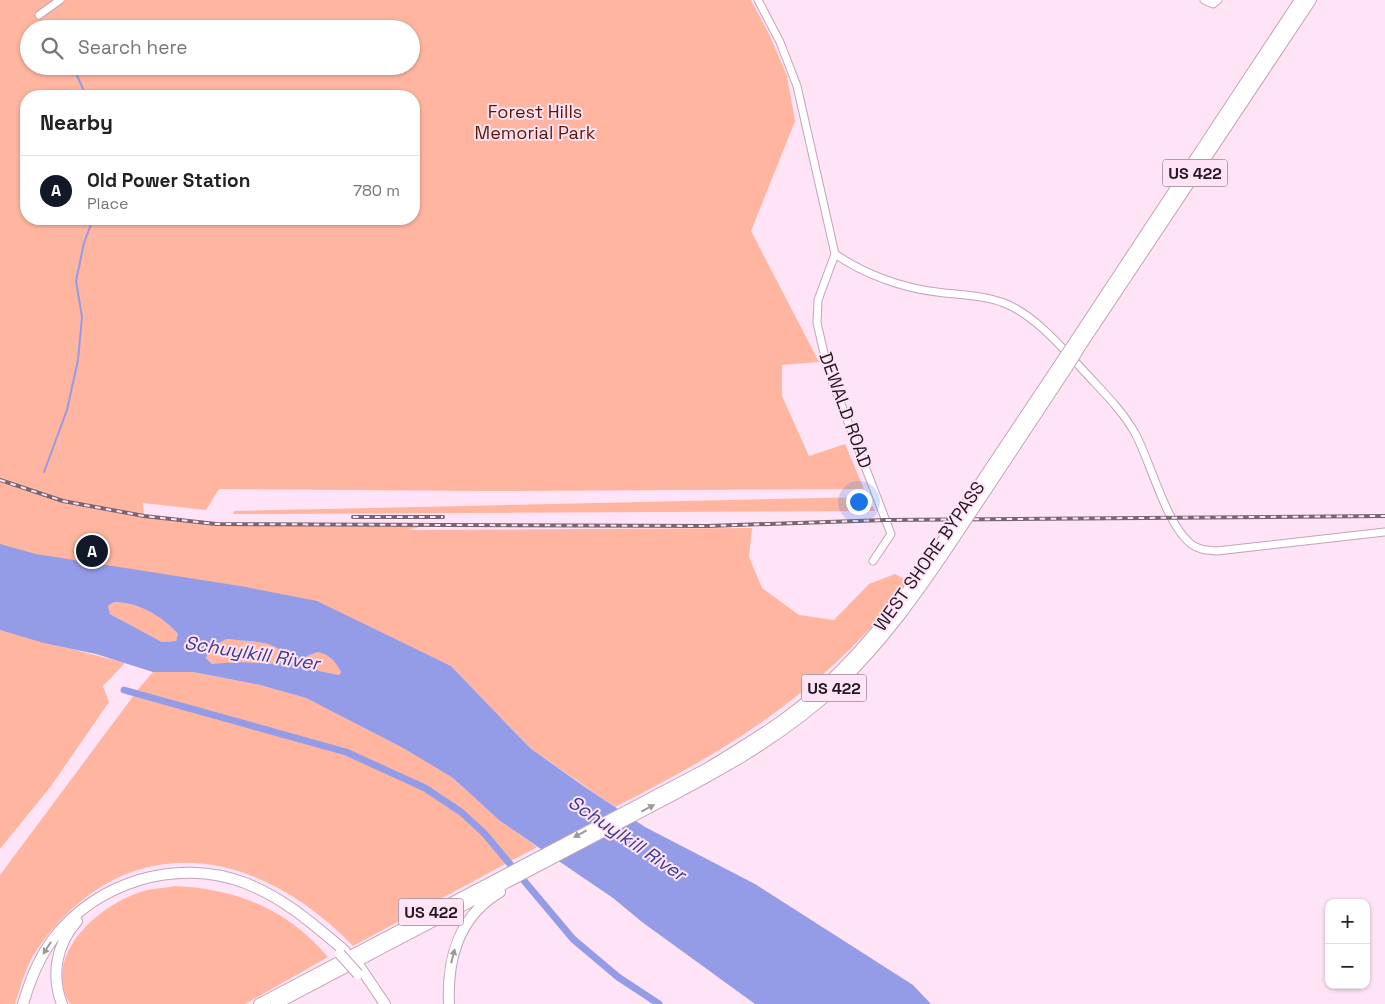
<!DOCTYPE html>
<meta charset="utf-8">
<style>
body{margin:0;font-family:"Space Grotesk",sans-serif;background:#f6f6f6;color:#222}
.controls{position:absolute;right:15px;bottom:15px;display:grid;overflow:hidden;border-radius:10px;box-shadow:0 1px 4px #0004}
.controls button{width:45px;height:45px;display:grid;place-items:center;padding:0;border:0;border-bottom:1px solid #e0e0e0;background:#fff;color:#222;font:25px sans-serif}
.you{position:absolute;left:858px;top:501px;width:18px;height:18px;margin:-12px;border:4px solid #fff;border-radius:50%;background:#1a73e8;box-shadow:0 0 0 8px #1a73e833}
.badge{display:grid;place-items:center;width:32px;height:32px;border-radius:50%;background:#111827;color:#fff;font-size:16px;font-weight:700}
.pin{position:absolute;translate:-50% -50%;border:2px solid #fff;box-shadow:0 1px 5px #0006}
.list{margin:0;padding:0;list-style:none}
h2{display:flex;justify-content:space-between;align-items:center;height:65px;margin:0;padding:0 20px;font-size:21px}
h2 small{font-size:16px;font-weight:400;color:#767676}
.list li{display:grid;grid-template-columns:32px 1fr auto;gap:15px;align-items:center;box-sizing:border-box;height:70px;padding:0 20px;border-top:1px solid #e0e0e0}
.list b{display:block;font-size:19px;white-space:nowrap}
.list p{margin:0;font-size:16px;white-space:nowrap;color:#767676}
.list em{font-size:16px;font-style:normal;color:#767676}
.icon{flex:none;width:28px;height:28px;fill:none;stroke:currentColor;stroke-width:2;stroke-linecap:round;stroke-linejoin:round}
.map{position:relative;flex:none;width:1385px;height:1004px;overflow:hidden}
.search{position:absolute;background:#fff;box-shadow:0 1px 4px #0004;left:20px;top:20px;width:400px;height:55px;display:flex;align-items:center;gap:12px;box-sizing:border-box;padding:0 18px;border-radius:28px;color:#767676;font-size:19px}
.panel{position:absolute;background:#fff;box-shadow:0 1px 4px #0004;left:20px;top:90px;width:400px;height:135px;border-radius:20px}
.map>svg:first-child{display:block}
.green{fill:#ffb5a0;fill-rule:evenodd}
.water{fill:#959ce7;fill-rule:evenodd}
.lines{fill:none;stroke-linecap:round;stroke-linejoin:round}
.stream{stroke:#959ce7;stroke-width:2}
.canal{stroke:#959ce7;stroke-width:7}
.minor-casing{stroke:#c3a3b9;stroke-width:9}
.highway-casing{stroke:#c3a3b9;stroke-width:12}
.minor{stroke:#fff;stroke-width:7}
.highway{stroke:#fff;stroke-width:10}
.rail-casing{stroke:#776571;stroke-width:4}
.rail{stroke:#ffe3f6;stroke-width:2;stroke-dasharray:5.5;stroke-linecap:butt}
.highway-bridge-casing{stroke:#c3a3b9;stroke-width:12;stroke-linecap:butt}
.highway-bridge{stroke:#fff;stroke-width:10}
.oneway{fill:#9d989b}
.labels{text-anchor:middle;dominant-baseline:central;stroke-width:4;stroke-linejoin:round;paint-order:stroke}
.shield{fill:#ffe3f6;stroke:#665661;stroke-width:1}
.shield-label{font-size:16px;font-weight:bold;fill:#251921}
.park-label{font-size:18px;fill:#611500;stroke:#ffe3f6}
.street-label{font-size:18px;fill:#251921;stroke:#ffe3f6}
.water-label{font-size:19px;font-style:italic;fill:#3c3991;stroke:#ffe3f6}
</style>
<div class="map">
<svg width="1385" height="1004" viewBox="0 0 1385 1004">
<rect width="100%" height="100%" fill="#ffe3f6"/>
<path class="green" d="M 0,0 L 751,0 L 770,36 L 787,76 L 795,121 L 751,231 L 819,362 L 782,365 L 782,396 L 809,456 L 845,444 L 864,489 L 489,491 L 219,489 L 206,510 L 143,503 L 144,516 L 216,524 L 428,525 L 407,530 L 752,528 L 749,557 L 762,588 L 799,615 L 834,620 L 869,584 L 895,574 L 908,581 C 897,595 887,610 875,623 C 800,706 714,757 615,807 L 530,748 L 451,666 L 408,646 L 0,569 ZM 29,29 L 411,29 L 411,66 L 29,66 ZM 26,96 L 414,96 L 414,219 L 26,219 Z
M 868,497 L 875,511 L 233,514 L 234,511 Z
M 114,602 C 138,602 162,616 178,634 L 176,641 L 162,642 L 110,614 L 108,606 Z
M 0,630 L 125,663 L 103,686 L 109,702 L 51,786 L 0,849 Z
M 227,639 C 248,642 272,639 287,656 L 286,661 L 276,664 L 212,664 L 206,658 C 209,647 216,644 227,639 Z
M 318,652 C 330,655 335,661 341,672 L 339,675 C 327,672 310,672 304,660 L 307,656 Z
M 153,672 L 193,672 L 260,685 L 306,698 L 403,748 L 453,778 L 500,821 L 537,847 L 353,946 C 257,846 126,824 38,948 C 26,964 21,986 15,1004 L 0,1004 L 0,875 L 140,687 Z
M 175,886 C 237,889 287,909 328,957 L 245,1004 L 70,1004 C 41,954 101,903 144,891 C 154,888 165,888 175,886 Z"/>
<path class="water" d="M 0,544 L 36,554 L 240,586 L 317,601 L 451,666 L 530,748 L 582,785 L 645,827 L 755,884 L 913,985 L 931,1004 L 755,1004 L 642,922 L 613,898 L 500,821 L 453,778 L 403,748 L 306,698 L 260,685 L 193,672 L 153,672 L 96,654 L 44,643 L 0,630 ZM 114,602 C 138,602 162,616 178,634 L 176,641 L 162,642 L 110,614 L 108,606 ZM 227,639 C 248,642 272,639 287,656 L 286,661 L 276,664 L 237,662 L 212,664 L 206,658 C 209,647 216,644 227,639 ZM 318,652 C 330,655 335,661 341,672 L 339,675 C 327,672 310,672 304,660 L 307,656 Z"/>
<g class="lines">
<path class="stream" d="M 73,66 L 86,96
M 44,472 L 67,410 L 78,360 L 82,317 L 76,281 L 84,243 L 93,219"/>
<path class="canal" d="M 124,690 L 346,752 L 425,788 L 461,812 L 484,833 L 573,939 L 618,977 L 659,1004"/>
<defs>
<path id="minor" d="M 758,0 L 780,42 L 797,86 L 835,254 C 864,274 902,288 937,292 C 960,295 983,295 1004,303 C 1038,316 1070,357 1095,383 C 1110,399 1124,414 1135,433 C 1151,463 1166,524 1191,544 C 1199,550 1207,550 1217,551 L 1385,532
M 1204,0 L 1213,4 L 1218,0
M 39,15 L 60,0
M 835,254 L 818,300 L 817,323 L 828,370 L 891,534 L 873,561"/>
<path id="highway" d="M 1075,341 L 1300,0
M 1080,347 L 1311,0
M 977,488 L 1061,362
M 987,489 L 1067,368
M 360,967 L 385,1004
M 23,1004 C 30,980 38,959 53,939 C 96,882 177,857 245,883 C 284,898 313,924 345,951
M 62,1004 C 51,975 56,945 77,921
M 259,1004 L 706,769 C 735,751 765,734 792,713 C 853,667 899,605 942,542
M 276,1004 C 383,948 490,892 597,835 C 680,791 768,751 837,686 C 882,643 917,594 951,543
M 449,1004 C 447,959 459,916 500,892"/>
</defs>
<use href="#minor" class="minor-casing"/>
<use href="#highway" class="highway-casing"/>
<use href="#minor" class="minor"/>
<use href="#highway" class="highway"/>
<defs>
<path id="rail" d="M 0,480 L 63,501 L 144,516 L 216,524 L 708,526 L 886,520 L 1385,516
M 353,517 L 443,517"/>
</defs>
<use href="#rail" class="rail-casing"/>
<use href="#rail" class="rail"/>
<defs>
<path id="highway-bridge" d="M 1061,362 L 1075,341
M 1067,368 L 1080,347
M 942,542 L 977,488
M 951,543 L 987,489
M 340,954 L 358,974"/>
</defs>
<use href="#highway-bridge" class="highway-bridge-casing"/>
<use href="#highway-bridge" class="highway-bridge"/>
</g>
<defs><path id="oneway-solid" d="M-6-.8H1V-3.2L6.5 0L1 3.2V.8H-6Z" transform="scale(1.25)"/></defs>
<g class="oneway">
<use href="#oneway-solid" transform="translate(648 808) rotate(-28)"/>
<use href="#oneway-solid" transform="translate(580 834) rotate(152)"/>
<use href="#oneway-solid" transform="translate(47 948) rotate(123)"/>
<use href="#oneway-solid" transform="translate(453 956) rotate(-76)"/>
</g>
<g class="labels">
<g class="shield">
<rect x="1162.5" y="159.5" width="65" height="27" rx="4"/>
<rect x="801.5" y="674.5" width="65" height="27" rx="4"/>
<rect x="398.5" y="898.5" width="65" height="27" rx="4"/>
</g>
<g class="shield-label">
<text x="1195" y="173">US 422</text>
<text x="834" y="688">US 422</text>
<text x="431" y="912">US 422</text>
</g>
<g class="park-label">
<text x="535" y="111">Forest Hills<tspan x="535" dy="21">Memorial Park</tspan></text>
</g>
<g class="street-label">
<text transform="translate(846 410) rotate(70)">DEWALD ROAD</text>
<text transform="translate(929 556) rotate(-55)">WEST SHORE BYPASS</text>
</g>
<g class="water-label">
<text transform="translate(252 653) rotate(9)">Schuylkill River</text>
<text transform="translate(627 838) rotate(34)">Schuylkill River</text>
</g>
</g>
</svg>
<div class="controls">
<button>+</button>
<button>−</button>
</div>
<div class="you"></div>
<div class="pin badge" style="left:92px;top:551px">A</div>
<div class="search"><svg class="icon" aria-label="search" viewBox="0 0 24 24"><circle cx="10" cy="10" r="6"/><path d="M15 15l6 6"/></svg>Search here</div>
<section class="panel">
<h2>Nearby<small></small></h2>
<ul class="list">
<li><span class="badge">A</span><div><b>Old Power Station</b><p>Place</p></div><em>780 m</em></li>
</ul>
</section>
</div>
